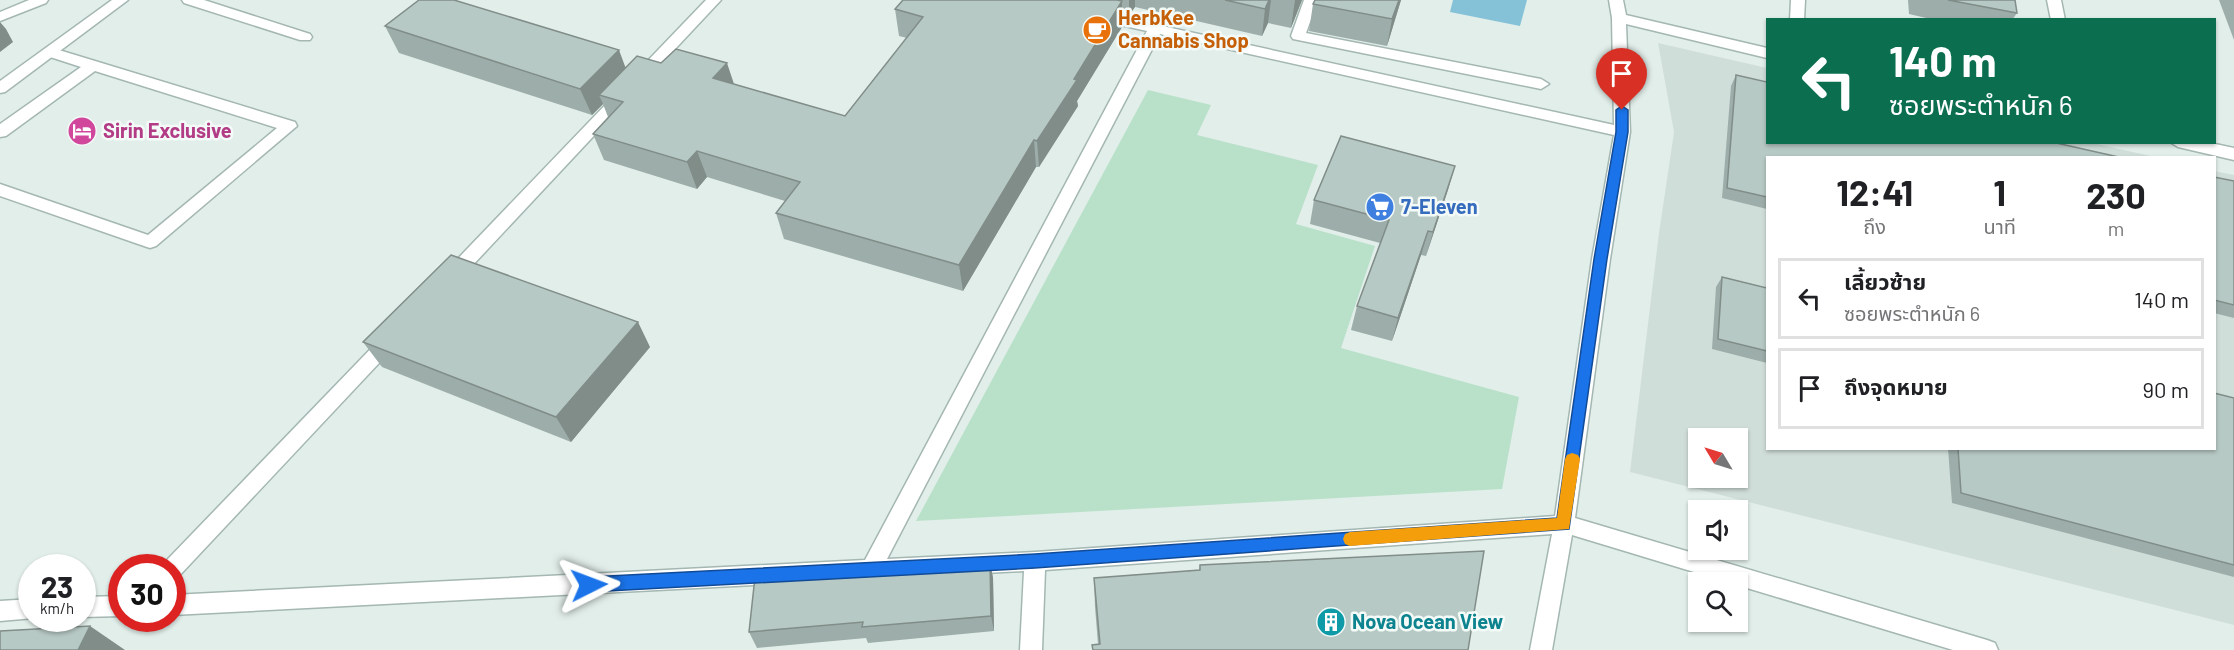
<!DOCTYPE html>
<html lang="th">
<meta charset="utf-8">
<style>
:root{--surface:#fff;--page:#f6f6f6;--text:#202124;--muted:#757577;--line:#e0e0e0}
body{margin:0;font-family:Barlow,"Noto Sans Thai",sans-serif;background:var(--page);color:var(--text);height:100vh;display:flex;flex-direction:column;font-size:22px;white-space:nowrap}
*{box-sizing:border-box;margin:0}
p{font-size:20px;color:var(--muted)}
.icon{flex:none;width:33px;height:33px;fill:none;stroke:currentColor;stroke-width:2;stroke-linecap:round;stroke-linejoin:round}
.map{position:relative;flex:1;overflow:hidden}
.drawer{position:absolute;left:1766px;top:156px;width:450px;height:294px;display:flex;flex-direction:column;background:var(--surface);border-radius:0px;box-shadow:0 2px 4px #0004}
.drawer>*{flex:none}
.hud{position:absolute;left:1766px;top:18px;width:450px;height:126px;border-radius:0px;box-shadow:0 2px 4px #0004;background:#0b6e4f;color:#fff;overflow:hidden}
.needle{width:39px;rotate:308deg}
.tools{position:absolute;left:1688px;top:428px;display:grid;gap:12px}
.tools a{display:grid;place-items:center;width:60px;height:60px;border-radius:0px;background:var(--surface);box-shadow:0 2px 4px #0004;font-size:30px}
.speed{position:absolute;left:18px;top:554px;display:flex;gap:12px;font-size:30px;font-weight:700;text-align:center}
.speed>*{display:grid;place-content:center;width:78px;height:78px;border-radius:50%;background:var(--surface);box-shadow:0 2px 4px #0004;line-height:1}
.speed small{font-size:15px;font-weight:400}
.speed .limit{border:9px solid #d22;background:#fff;color:#111}
.pin{position:absolute;display:grid;place-items:center;width:51px;height:51px;color:#fff;margin:-62px -26px;border-radius:50% 50% 50% 0;rotate:-45deg;box-shadow:0 0 6px #0007}
.pin .icon{rotate:45deg}
.me{position:absolute;width:66px;margin:-33px;rotate:87deg;stroke-linejoin:round;filter:drop-shadow(0 0 4px #0008)}
.turn{display:flex;align-items:center;gap:21px;height:126px;padding:0 24px;font-size:27px}
.turn .icon{width:78px;height:78px;stroke-width:2.5}
.turn b{display:block;font-size:42px;line-height:51px}
.eta{display:flex;justify-content:space-evenly;align-items:center;height:102px;text-align:center}
.eta b{font-size:36px;font-weight:700;line-height:42px}
ul{padding:0;list-style:none}
li{display:flex;align-items:center;gap:18px;height:81px;margin:0 12px 9px;padding:0 12px;border:3px solid var(--line);border-radius:0px}
li div{flex:1}
li b{display:block;font-size:22px}
li em{font-style:normal}
.map>svg:first-child{display:block}
.built{fill:#d0ded9;fill-rule:evenodd}
.green{fill:#b9e1c9}
.water{fill:#85c2d8}
.lines{fill:none;stroke-linecap:round;stroke-linejoin:round}
.lane-casing{stroke:#a4b7b2;stroke-width:3}
.street-casing{stroke:#a4b7b2;stroke-width:3}
.lane{fill:#fff;fill-rule:evenodd}
.street{fill:#fff;fill-rule:evenodd}
.wall{fill:#9dada9}
.shaded-wall{fill:#808d89}
.building{fill:#b7c9c4;stroke:#808d89;stroke-width:1.5}
.route{fill:#1a73e8;stroke:#114b97;stroke-width:1.5}
.slow{fill:#f59e0b}
.labels{text-anchor:middle;stroke-width:5;stroke-linejoin:round;paint-order:stroke}
.food-label{font-size:20px;font-weight:bold;fill:#c56008;stroke:#f3faf7;text-anchor:start}
.hotel-label{font-size:20px;font-weight:bold;fill:#b23c85;stroke:#f3faf7;text-anchor:start}
.shop-label{font-size:20px;font-weight:bold;fill:#366cbe;stroke:#f3faf7;text-anchor:start}
.culture-label{font-size:20px;font-weight:bold;fill:#0d838f;stroke:#f3faf7;text-anchor:start}
</style>
<div class="map">
<svg width="2234" height="650" viewBox="0 0 2234 650">
<rect width="100%" height="100%" fill="#e2eeea"/>
<path class="built" d="M1658,43L1767,68V142H2088L2155,157L1767,158V448H2214V171L2234,175V625L1630,472L1659,233L1674,132ZM1698,438H1737V477H1698Z"/>
<path class="green" d="M1148,90L1211,105L1197,135L1318,165L1296,224L1375,246L1341,348L1519,397L1502,489L916,521Z"/>
<path class="water" d="M1453,0H1527L1520,26L1450,12Z"/>
<g class="lines">
<g class="lane-casing">
<path id="lane" d="M49,47L295,122L297,126L156,246L150,248L144,246L0,196V184L148,235L277,128L95,71L6,136L0,137V124L81,67L44,55L42,52Z"/>
</g>
<g class="street-casing">
<path id="street" d="M29,0H48L46,3L0,21V12Z
M112,0H128L5,92L0,93V81Z
M182,0H204L310,34L312,37L310,40H300L184,3Z
M706,0H721L457,282L451,284L445,282L442,277L445,272Z
M1304,0H1318L1306,33L1541,79L1549,84L1541,89L1293,39L1291,36Z
M1609,0H1623L1626,15L1767,48V58L1626,24L1630,132L1610,259L1575,518L1987,640L1995,643L1998,650H1953L1737,585V582H1727L1572,535L1552,650H1530L1552,534L1045,570L1042,650H1020L1024,571L172,615V595L865,560L1147,31L1093,19L1091,16L1093,13L1098,12L1614,125L1612,18ZM1160,34L1614,135L1592,259L1555,516L1035,552L887,559Z
M1791,0H1805L1804,20H1790Z
M2047,0H2061L2065,20H2051Z
M2170,142H2206L2234,148V160L2178,147Z
M390,333L396,335L399,340L396,345L179,576L172,578V567H162L165,562L384,335Z
M122,596V616L82,617V597Z
M32,599V618H34L0,621V601Z"/>
</g>
<use href="#lane" class="lane"/>
<use href="#street" class="street"/>
</g>
<path class="wall" d="M903,0H1302L1291,28L1268,23L1262,36L1135,7L1129,15L1122,14V27L1077,101L1078,106L1039,167H1036L963,291L784,239L776,213L785,201L707,177L697,189L604,160L593,134L608,117L603,104L592,115L399,53L385,26L625,68L734,84L845,116L907,38L899,36L895,9Z
M1401,0L1387,46L1309,31L1313,4Z
M1908,0H2015L2017,13L2012,20H1935L1909,14Z
M2219,0H2234V40Z
M1736,75L1767,158V209L1722,198L1731,86Z
M1455,166L1426,256L1421,255L1392,341L1351,330L1357,306L1380,243L1310,224L1314,200Z
M2214,177L2234,181V318L2214,313Z
M1722,277L1767,288V363L1712,349L1716,287Z
M363,342L650,347L571,442L382,367Z
M2234,398V577L1952,503L1948,448H2214Z
M1484,551L1098,644L1095,607L1094,578L1199,570L1200,565Z
M990,562L993,578L994,631L868,643L866,638L757,648L749,632L810,577Z"/>
<path class="shaded-wall" d="M1129,0H1135V7L1129,15Z
M1269,0H1271L1268,23L1262,36L1265,9Z
M1295,0H1302L1291,28Z
M1399,0H1401L1387,46L1392,19Z
M1122,1V27L1077,101L1078,106L1039,167L1037,141L1074,79Z
M0,22L6,29L13,42L0,52Z
M619,50L629,77L599,95L603,104L592,115L580,89Z
M727,63L736,90L713,78Z
M1034,140L1036,167L963,291L959,265Z
M697,151L707,177L697,189L687,162Z
M1455,166L1448,190L1426,256L1433,232Z
M1428,231L1421,255L1392,341L1398,318Z
M638,322L650,347L571,442L556,417Z
M990,562L993,578L994,631L991,616Z
M90,626L125,650H78Z"/>
<path class="building" d="M419,0H454L619,50L580,89L385,26Z
M903,0H1117L1122,1L1074,79L1077,80L1037,141L1034,140L959,265L776,213L800,182L697,151L687,162L593,134L623,102L599,95L637,56L661,63L676,49L727,63L713,78L845,116L923,17L895,9Z
M1225,0H1269L1265,9Z
M1315,0H1399L1392,19L1313,4Z
M1948,0H2015L2017,13Z
M1736,75L1767,82V142H2052L2123,158H1767V197L1727,188Z
M1341,136L1455,166L1433,232L1428,231L1398,318L1357,306L1389,220L1314,200Z
M2214,177L2234,181V305L2214,300Z
M451,255L638,322L556,417L363,342Z
M1722,277L1767,288V351L1718,339Z
M2214,393L2234,398V565L1961,493L1958,448H2214Z
M1484,551L1468,650H1093L1092,645L1100,644L1094,578L1200,570V565Z
M990,562L991,616L862,627L863,622L749,632L755,577L808,573V578Z
M90,626L78,650H0V631Z"/>
<path class="route" d="M1622,106L1628,110V132L1607,259L1569,529L1035,568L589,592L583,590L581,585L583,579L589,577L1035,554L1557,518L1594,259L1616,132V110Z"/>
<path class="slow" d="M1572,453L1578,455L1580,459L1569,529L1350,546L1345,544L1343,539L1345,534L1350,532L1557,518L1565,459L1567,455Z"/>
<defs>
<g id="cafe-disc" transform="scale(1.5)"><circle r="9.5" fill="#e8710a" stroke="#f3faf7"/><path d="M-5.5-4.5H6V0H3Q3 3.5 0 3.5H-2.5Q-5.5 3.5-5.5 0ZM3-3.2v2h1.7v-2ZM-6 4.5H4V6H-6Z" fill="#fff"/></g>
<g id="hotel-disc" transform="scale(1.5)"><circle r="9.5" fill="#d1479c" stroke="#f3faf7"/><path d="M-6-4.5h1.5V1H6V5H4.5V3h-9V5H-6ZM-4 0a1.8 1.8 0 1 1 3.6 0ZM.5 0V-2.5h3Q6-2.5 6 0Z" fill="#fff"/></g>
<g id="supermarket-disc" transform="scale(1.5)"><circle r="9.5" fill="#3f7fe0" stroke="#f3faf7"/><path d="M-6-5.5h2.5l.6 2H6L4.5 2H-2.5L-4.4-4H-6ZM-1.5 3.2a1.3 1.3 0 1 0 .1 0ZM3 3.2a1.3 1.3 0 1 0 .1 0Z" fill="#fff"/></g>
<g id="building-disc" transform="scale(1.5)"><circle r="9.5" fill="#0f9aa8" stroke="#f3faf7"/><path d="M-4-6H4V6H1V3H-1V6H-4ZM-2.5-4.3h1.7v1.8h-1.7ZM.8-4.3h1.7v1.8H.8ZM-2.5-1h1.7V.8h-1.7ZM.8-1h1.7V.8H.8Z" fill="#fff"/></g>
</defs>
<g fill-rule="evenodd">
<use href="#cafe-disc" x="1097" y="30"/>
<use href="#hotel-disc" x="82" y="131"/>
<use href="#supermarket-disc" x="1380" y="207"/>
<use href="#building-disc" x="1331" y="622"/>
</g>
<g class="labels">
<g class="food-label">
<text x="1118" y="25">HerbKee<tspan x="1118" dy="23">Cannabis Shop</tspan></text>
</g>
<g class="hotel-label">
<text x="103" y="138">Sirin Exclusive</text>
</g>
<g class="shop-label">
<text x="1401" y="214">7-Eleven</text>
</g>
<g class="culture-label">
<text x="1352" y="629">Nova Ocean View</text>
</g>
</g>
</svg>
<div class="tools">
<a><svg class="needle" viewBox="-14 -14 28 28"><path d="M0-13l5 13h-10z" fill="#e53935"/><path d="M0 13l5-13h-10z" fill="#757577"/></svg></a>
<a><svg class="icon" aria-label="sound" viewBox="0 0 24 24"><path d="M4 9h4l5-4v14l-5-4H4zM17 9q2 3 0 6"/></svg></a>
<a><svg class="icon" aria-label="search" viewBox="0 0 24 24"><circle cx="10" cy="10" r="6"/><path d="M15 15l6 6"/></svg></a>
</div>
<div class="speed"><div>23<small>km/h</small></div><div class="limit">30</div></div>
<div class="pin" style="left:1622px;top:110px;background:#d93025"><svg class="icon" aria-label="arrive" viewBox="0 0 24 24"><path d="M6 21V4h12l-3 4 3 4H6"/></svg></div>
<svg class="me" style="left:589px;top:585px" viewBox="-20 -20 40 40"><path d="M0-17L14 15 0 8-14 15z" fill="#1a73e8" stroke="#fff" stroke-width="4"/></svg>
<div class="hud">
<div class="turn"><svg class="icon" aria-label="left" viewBox="0 0 24 24"><path d="M17 20v-9H6M10 6l-5 5 5 5"/></svg><div><b>140 m</b>ซอยพระตำหนัก 6</div></div>
</div>
<section class="drawer">
<div class="eta">
<div><b>12:41</b><p>ถึง</p></div>
<div><b>1</b><p>นาที</p></div>
<div><b>230</b><p>m</p></div>
</div>
<ul>
<li><svg class="icon" aria-label="left" viewBox="0 0 24 24"><path d="M17 20v-9H6M10 6l-5 5 5 5"/></svg><div><b>เลี้ยวซ้าย</b><p>ซอยพระตำหนัก 6</p></div><em>140 m</em></li>
<li><svg class="icon" aria-label="arrive" viewBox="0 0 24 24"><path d="M6 21V4h12l-3 4 3 4H6"/></svg><div><b>ถึงจุดหมาย</b></div><em>90 m</em></li>
</ul>
</section>
</div>
